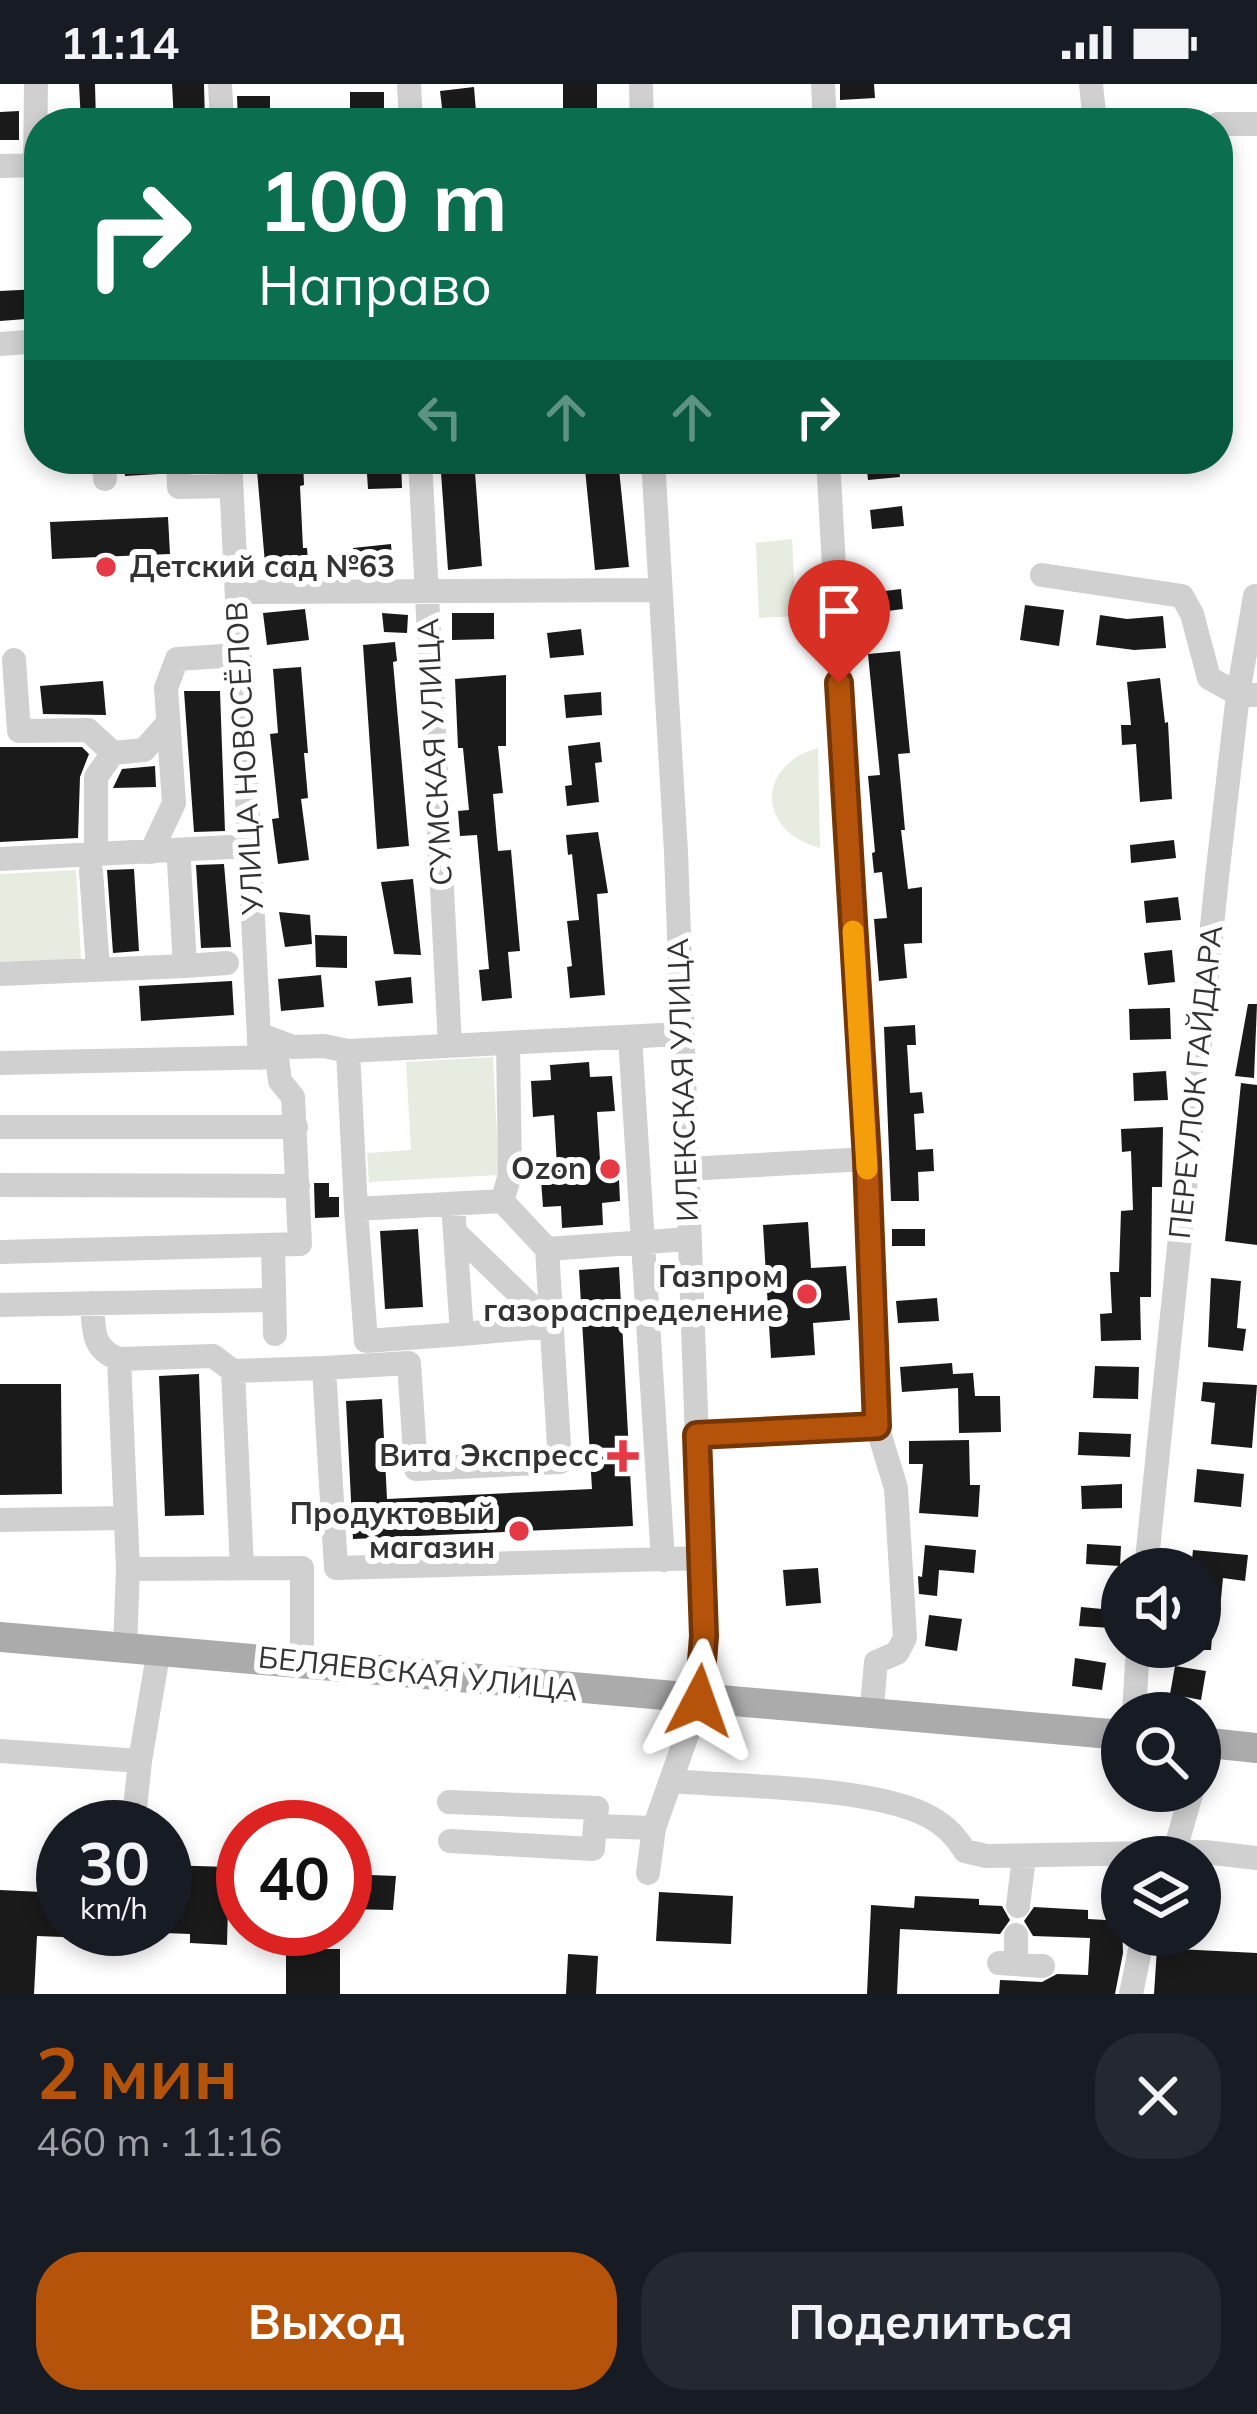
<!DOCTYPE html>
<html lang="ru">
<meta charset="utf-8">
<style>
:root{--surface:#171b24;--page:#242831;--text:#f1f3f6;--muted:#9ea1a6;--accent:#b45309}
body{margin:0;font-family:Mulish,sans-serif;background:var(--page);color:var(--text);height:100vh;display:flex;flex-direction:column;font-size:45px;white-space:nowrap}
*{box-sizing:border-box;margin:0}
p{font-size:39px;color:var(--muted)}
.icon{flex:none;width:66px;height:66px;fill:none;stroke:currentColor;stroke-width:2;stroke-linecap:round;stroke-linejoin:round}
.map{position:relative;height:1910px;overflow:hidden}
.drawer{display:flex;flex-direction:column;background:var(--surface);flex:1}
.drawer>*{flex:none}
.guide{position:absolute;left:24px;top:24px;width:1209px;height:366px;border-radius:48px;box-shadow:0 6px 18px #0003;background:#0b6e4f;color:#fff;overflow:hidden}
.fabs{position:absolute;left:1101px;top:1464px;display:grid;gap:24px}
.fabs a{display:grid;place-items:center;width:120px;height:120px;border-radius:50%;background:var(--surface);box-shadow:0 6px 18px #0003;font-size:60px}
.speed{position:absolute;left:36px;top:1716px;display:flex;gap:24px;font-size:60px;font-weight:700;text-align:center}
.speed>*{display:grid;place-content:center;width:156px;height:156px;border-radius:50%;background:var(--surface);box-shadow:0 6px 18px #0003;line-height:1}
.speed small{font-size:30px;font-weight:400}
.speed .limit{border:18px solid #d22;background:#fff;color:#111}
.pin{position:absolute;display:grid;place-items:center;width:102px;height:102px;color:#fff;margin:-123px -51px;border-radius:50% 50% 50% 0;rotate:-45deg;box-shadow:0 0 12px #0007}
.pin .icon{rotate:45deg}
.me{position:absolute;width:132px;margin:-66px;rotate:4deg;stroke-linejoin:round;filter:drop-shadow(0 0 9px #0008)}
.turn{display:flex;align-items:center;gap:42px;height:252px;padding:0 36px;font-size:54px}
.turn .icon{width:156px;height:156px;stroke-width:2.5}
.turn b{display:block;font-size:84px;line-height:102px}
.lanes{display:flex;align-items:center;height:114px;padding:0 36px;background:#0003;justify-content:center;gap:60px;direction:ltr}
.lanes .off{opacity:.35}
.round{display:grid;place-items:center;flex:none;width:126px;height:126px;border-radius:48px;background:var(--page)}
.headline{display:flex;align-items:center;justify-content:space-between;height:204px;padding:0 36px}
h1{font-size:72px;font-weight:700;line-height:90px;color:var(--accent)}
.cta{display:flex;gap:24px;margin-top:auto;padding:24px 36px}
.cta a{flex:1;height:138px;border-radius:48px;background:var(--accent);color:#fff;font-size:48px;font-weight:700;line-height:138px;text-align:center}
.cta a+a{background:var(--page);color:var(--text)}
.status{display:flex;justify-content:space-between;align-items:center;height:84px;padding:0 60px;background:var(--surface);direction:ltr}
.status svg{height:33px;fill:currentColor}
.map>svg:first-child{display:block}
.green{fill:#e6ecdf}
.building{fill:#1a1a1a}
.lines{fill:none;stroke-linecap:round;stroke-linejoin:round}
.minor{stroke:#d0d0d0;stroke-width:24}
.major{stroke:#ababab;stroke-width:30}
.route-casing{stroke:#753606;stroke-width:30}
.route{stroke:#b45309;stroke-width:21}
.slow{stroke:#f59e0b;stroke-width:21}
.poi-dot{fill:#e63946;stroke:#fff;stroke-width:4.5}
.labels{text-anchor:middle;stroke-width:12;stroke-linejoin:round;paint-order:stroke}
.poi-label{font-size:30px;font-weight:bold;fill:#333;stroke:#fff;text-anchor:end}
.street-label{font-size:30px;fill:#333;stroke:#fff}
</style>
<div class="status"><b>11:14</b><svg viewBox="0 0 49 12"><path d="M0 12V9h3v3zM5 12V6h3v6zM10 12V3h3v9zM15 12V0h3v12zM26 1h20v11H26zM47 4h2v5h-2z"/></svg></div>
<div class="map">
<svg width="1257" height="1910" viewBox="0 0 1257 1910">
<rect width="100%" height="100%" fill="#fff"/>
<path class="green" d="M792,455L796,532L759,534L756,459Z
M818,664L820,764C757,748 756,681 818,664Z
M76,786L81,876L0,880V790Z
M493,973L499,1091L369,1098L367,1069L411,1066L406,978Z"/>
<path class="building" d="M79,0H95L96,39H81Z
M172,0H204L205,39H174Z
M563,0H597V25L563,26Z
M840,0H874L875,14L840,16Z
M474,3L476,28L443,32L440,7Z
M350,8H384V33H350Z
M237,12H270V37L238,38Z
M19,27V56H0V28Z
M39,205V234L0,237V207Z
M123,375H158L159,390L125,392Z
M256,375H303L304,401L300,402L303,464H307L309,490L266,491Z
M366,375H401L402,404L368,405Z
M440,375H474L482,482L448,486Z
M584,375H618L629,483L595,486Z
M898,375L900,393L868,396L866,376Z
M902,422L904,442L872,445L870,426Z
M168,433L170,470L52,475L50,438Z
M391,460L393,487L356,491L353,464Z
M901,505L903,525L872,529L869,509Z
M1025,521L1064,526L1059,562L1020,556Z
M305,525L309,556L267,561L263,529Z
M382,529L408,531L407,549L384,548Z
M452,529H494V555L452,556Z
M1100,531L1127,535L1163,532L1166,564L1134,566L1096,561Z
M581,545L584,571L550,574L547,549Z
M395,558L397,577L393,578L409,762L377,765L363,561Z
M900,567L910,669L898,670L905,746H901L908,805L922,803V859L904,860L907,894L879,897L874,835L887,834L882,788L874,789L872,769L875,768L868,692L880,691L868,570Z
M301,583L308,669H304L308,714L301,715L309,776L278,780L272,735L279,734L270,650L278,649L273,585Z
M506,591V662H498L503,709L493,710L498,767L511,766L520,867L508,868L512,914L482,917L479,886L489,885L477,751L460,752L458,727L469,726L463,664H458L455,595Z
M1160,594L1165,639L1168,638L1172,715L1140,718L1136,660L1122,661L1121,641H1131L1127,598Z
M103,597L106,631L43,630L40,602Z
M184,607H220L225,747L194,748Z
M601,608L602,631L566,634L564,611Z
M600,658L602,678L595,679L599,718L567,722L565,702L572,701L568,662Z
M0,663H82L89,670L80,693L78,754L0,758Z
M155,682L156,703L113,704L122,685Z
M598,748L608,809L597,810L605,911L570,914L567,883L572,882L567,837L579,836L572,770L568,771L566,751Z
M1174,756L1176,774L1131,779L1130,761Z
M224,780L231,863L201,864L196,781Z
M134,785L139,867L113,869L107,786Z
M413,795L421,871L394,870L381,798Z
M1178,813L1181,836L1146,839L1144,817Z
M279,828L310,831L312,860L285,863Z
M315,851L347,852V884L316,883Z
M1172,866L1175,898L1148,901L1144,869Z
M321,891L324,923L281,927L278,895Z
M411,893L413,919L378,922L375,897Z
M232,897L234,931L141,937L139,902Z
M1248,920H1257L1254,994L1235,992Z
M1170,924L1171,955L1130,956L1129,925Z
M915,941L916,961H907L910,1009L922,1008L924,1029L914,1030L916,1066L933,1065L934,1087L918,1088L919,1117H891L884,943Z
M589,978L590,993L612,992L615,1027L597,1028L600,1076L618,1075L620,1117L602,1119L603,1141L562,1144L561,1122L543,1123L540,1083L557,1082L554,1031L533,1033L531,997L551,996L550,981Z
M1166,987L1168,1016L1134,1017L1133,989Z
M1241,999L1257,1001V1161L1225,1157Z
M1163,1043L1162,1103H1152L1151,1213H1140L1141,1256L1101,1257L1100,1230L1112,1229L1110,1188H1119L1121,1127L1133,1126L1131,1067L1122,1068L1121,1045Z
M314,1099H329V1113H339V1133L315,1134Z
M808,1138L811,1184L846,1182L850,1236L813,1239L815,1271L771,1274L763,1141Z
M418,1145L423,1223L385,1225L380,1147Z
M892,1145H925V1162H892Z
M619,1183L633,1442L353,1455L346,1317L382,1315L387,1415L592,1405L579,1186Z
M1211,1194L1241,1197L1237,1244L1246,1245L1243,1267L1208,1263Z
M937,1214L939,1237L898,1239L896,1217Z
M952,1279L953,1290L973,1289L975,1312H1000L1001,1348L959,1349L958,1304L902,1308L900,1283Z
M1095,1282L1139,1283L1138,1315L1093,1314Z
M199,1290L204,1431L165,1432L159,1292Z
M1203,1298L1257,1301L1252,1364L1211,1360L1215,1319L1201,1317Z
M0,1300H61L62,1410L0,1411Z
M1079,1348L1131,1350L1130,1373L1078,1371Z
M969,1356L970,1401H980L978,1433L919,1429L923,1380H909V1357Z
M1197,1385L1244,1390L1241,1423L1194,1418Z
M1122,1400V1424L1082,1425L1081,1402Z
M1087,1460L1121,1462L1120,1482L1086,1480Z
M925,1461L976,1466L974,1489L939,1486L937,1512L919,1510L918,1492L922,1493Z
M1193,1466L1248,1471L1245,1497L1223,1494L1220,1525L1214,1524L1211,1566H1200V1485H1191Z
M818,1484L821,1519L786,1522L783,1486Z
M1081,1523L1113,1526L1112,1544L1079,1542Z
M929,1531L962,1535L957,1567L925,1562Z
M1075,1574L1106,1579L1102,1606L1072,1602Z
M1175,1582L1206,1587L1201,1616L1170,1610Z
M165,1781L229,1783L227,1861L190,1859V1850L165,1849Z
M345,1790L396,1792L393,1826L345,1825Z
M0,1806L63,1809V1853L37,1852L34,1910H0Z
M659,1808L733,1812L731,1860L656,1857Z
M915,1812L979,1815V1821L1002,1822L1010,1836L1000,1850L900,1845L897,1910H867L871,1821L914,1824Z
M1034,1823L1088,1826V1835L1122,1837L1123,1869L1115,1910H999L1000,1896L1042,1898L1057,1890L1088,1891L1090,1854L1033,1852L1024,1837Z
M1157,1864L1257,1869V1910H1154Z
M286,1865H340V1910H286Z
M568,1870L598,1872L596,1910H566Z"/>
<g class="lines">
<path class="minor" d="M220,0L222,39
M409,0L411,39
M641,0L642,39
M823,0L825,39
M1091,0L1095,39
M1218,40H1257
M35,81L36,0
M0,82L39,81
M0,260L39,257
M104,375L105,395
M178,375L179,403L231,402
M230,375L260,974
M420,375L450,961
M828,375L867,1075L877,1342L896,1404L905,1554L897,1569L876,1578L871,1632
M1042,491L1182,512L1192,530L1209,594L1238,610L1257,611
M237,508L659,506
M14,576L19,647L88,646L113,669L144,666L167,640
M151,768L174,719L166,604L177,575L239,571
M96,770V693L113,669
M0,775L249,762
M179,778L185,882L227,879
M91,787L98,885
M0,890L185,882
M261,951L293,963L324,962L348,967L681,950
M630,953L663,1476
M508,959L510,1091L502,1117L547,1165L689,1155
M348,967L356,1125L502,1117
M0,979L274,973
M0,1043H296
M687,1085L867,1075
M0,1101L298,1102
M356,1125L366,1257L462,1250L453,1120
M455,1148L552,1242
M273,1161L275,1250
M547,1165L560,1378L416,1385L409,1279L324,1284L336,1484L702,1474
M0,1168L300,1160L293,1013L280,997L277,973
M92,1219C94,1245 91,1265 119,1275L213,1272L233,1287L324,1284
M0,1221L273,1216
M462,1250L552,1242
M119,1275L128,1485L125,1563
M233,1287L242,1484
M697,1351L877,1342
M0,1436L126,1434
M128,1485L302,1484V1578
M1146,1485L1217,793L1238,610L1255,512
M1134,1629L1138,1563
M0,1667L140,1677L159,1565
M671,1697C740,1703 865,1702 924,1730C943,1739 954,1750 965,1767L986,1772L1205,1768L1257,1774
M449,1718L597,1724L595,1742L654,1744
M133,1743L140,1677
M450,1757L593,1765L595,1742
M1173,1773L1192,1707
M648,1789L654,1744L699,1617L704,1552L676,768L653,375
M1018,1822L1024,1773
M999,1879L1043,1882
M1016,1880V1851
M1131,1910L1143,1851"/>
<path class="major" d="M0,1553L1122,1651
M1200,1658L1257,1664"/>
</g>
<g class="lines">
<g class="route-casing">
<path id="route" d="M699,1617L704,1552L697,1351L877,1342L867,1076L839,599"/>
</g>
<use href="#route" class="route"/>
<path class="slow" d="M853,847L867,1085"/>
</g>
<g class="poi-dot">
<circle cx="106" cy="483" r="12"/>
<circle cx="610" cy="1085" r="12"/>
<circle cx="807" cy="1210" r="12"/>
<path d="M617 1354h12v12h12v12h-12v12h-12v-12h-12v-12h12z"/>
<circle cx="519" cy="1447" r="12"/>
</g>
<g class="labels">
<g class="poi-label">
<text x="130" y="493" text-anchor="start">Детский сад №63</text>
<text x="586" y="1095">Ozon</text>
<text x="783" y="1203">Газпром<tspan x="783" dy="34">газораспределение</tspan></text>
<text x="599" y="1382">Вита Экспресс</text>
<text x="495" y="1440">Продуктовый<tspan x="495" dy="34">магазин</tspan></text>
</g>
<g class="street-label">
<text transform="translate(435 668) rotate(-93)" y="10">СУМСКАЯ УЛИЦА</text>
<text transform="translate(245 674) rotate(-93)" y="10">УЛИЦА НОВОСЁЛОВ</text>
<text transform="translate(683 996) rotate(-92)" y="10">ИЛЕКСКАЯ УЛИЦА</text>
<text transform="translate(1196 998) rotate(-84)" y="10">ПЕРЕУЛОК ГАЙДАРА</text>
<text transform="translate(418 1590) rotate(6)" y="10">БЕЛЯЕВСКАЯ УЛИЦА</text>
</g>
</g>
</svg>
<div class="fabs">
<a><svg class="icon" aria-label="sound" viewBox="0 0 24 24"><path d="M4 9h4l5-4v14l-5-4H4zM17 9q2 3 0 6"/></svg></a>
<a><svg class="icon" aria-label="search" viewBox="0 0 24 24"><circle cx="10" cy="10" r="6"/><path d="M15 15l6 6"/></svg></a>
<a><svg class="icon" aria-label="layers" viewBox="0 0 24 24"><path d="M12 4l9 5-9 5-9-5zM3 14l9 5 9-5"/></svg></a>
</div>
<div class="speed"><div>30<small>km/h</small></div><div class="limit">40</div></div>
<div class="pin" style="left:839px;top:599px;background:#d93025"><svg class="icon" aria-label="arrive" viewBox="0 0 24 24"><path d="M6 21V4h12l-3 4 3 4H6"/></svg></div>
<svg class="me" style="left:699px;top:1617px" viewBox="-20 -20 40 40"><path d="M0-17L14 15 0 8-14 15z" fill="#b45309" stroke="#fff" stroke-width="4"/></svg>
<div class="guide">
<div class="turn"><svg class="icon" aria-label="right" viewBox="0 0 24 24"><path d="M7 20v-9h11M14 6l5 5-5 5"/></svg><div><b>100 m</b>Направо</div></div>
<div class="lanes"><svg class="icon off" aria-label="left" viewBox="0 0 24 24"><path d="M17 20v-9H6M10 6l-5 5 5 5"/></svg><svg class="icon off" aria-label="ahead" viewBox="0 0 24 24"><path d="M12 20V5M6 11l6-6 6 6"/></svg><svg class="icon off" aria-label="ahead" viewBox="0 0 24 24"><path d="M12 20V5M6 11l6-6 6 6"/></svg><svg class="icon" aria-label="right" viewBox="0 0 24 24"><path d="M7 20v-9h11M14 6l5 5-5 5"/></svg></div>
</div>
</div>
<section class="drawer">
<div class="headline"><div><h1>2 мин</h1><p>460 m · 11:16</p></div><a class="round"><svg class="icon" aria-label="close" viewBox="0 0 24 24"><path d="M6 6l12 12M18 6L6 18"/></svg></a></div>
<div class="cta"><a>Выход</a><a>Поделиться</a></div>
</section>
